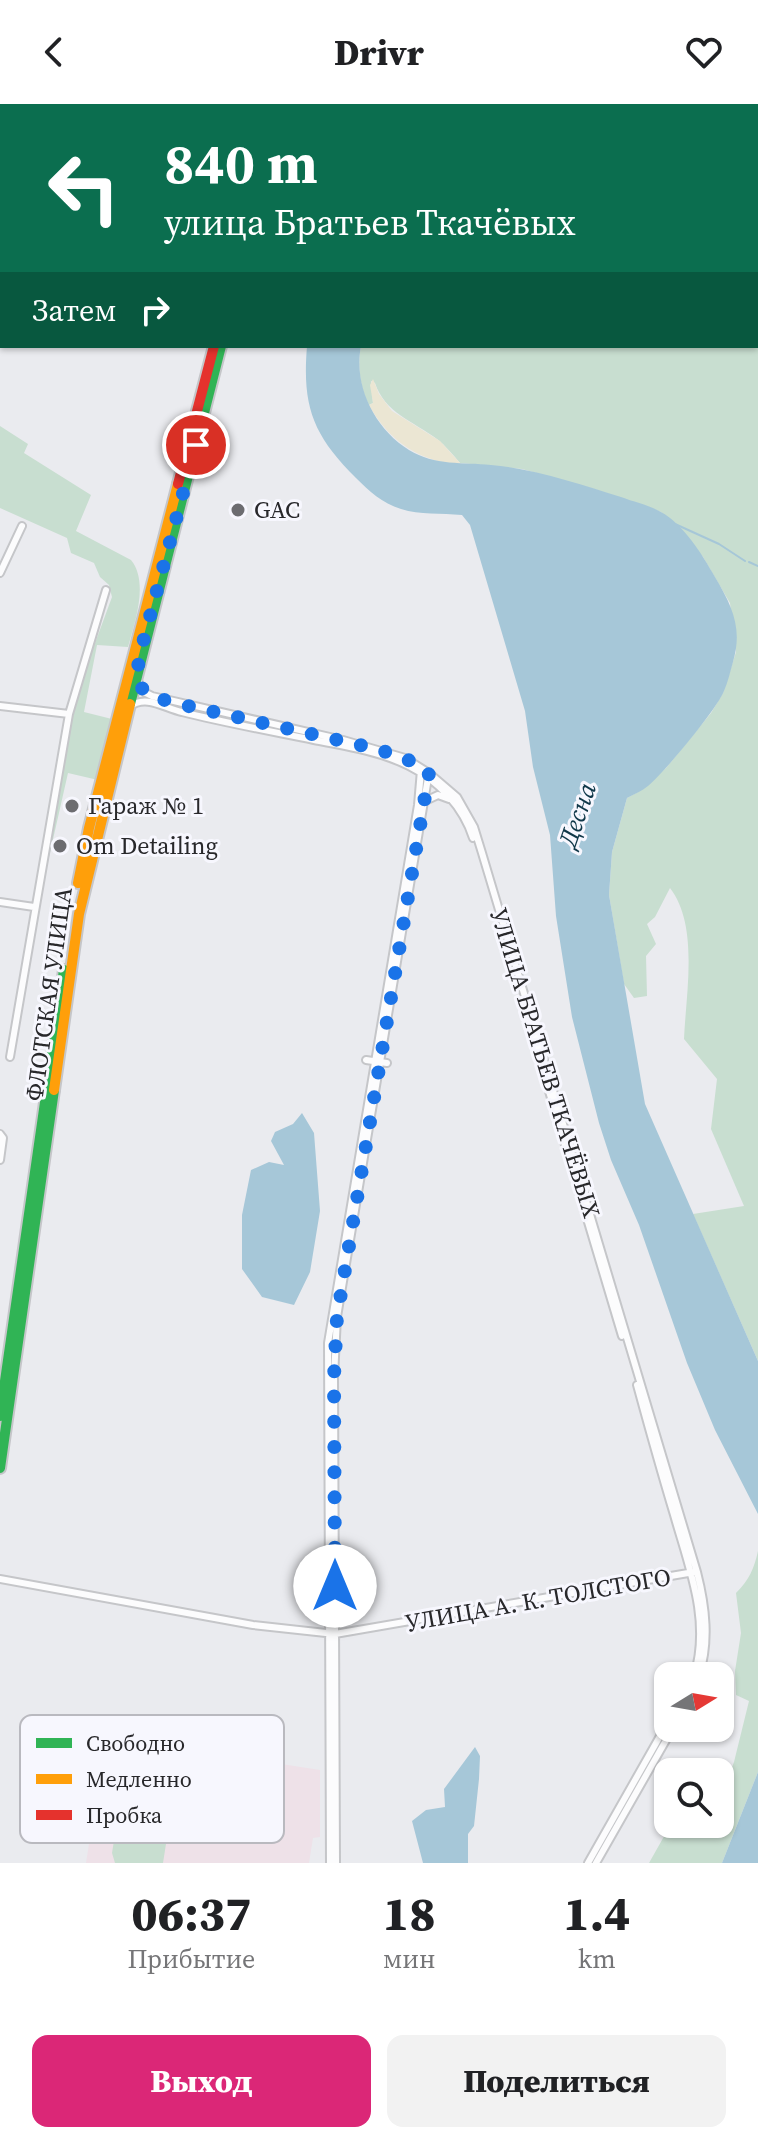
<!DOCTYPE html>
<html lang="ru">
<meta charset="utf-8">
<style>
:root{--surface:#fff;--page:#f2f2f2;--text:#202124;--muted:#757577;--accent:#db2777}
body{margin:0;font-family:"Source Serif 4",serif;background:var(--page);color:var(--text);height:100vh;display:flex;flex-direction:column;font-size:30px;white-space:nowrap}
*{box-sizing:border-box;margin:0}
p{font-size:26px;color:var(--muted)}
.icon{flex:none;width:44px;height:44px;fill:none;stroke:currentColor;stroke-width:2;stroke-linecap:round;stroke-linejoin:round}
.map{position:relative;height:1759px;overflow:hidden}
.sheet{display:flex;flex-direction:column;background:var(--surface);flex:1}
.sheet>*{flex:none}
.banner{position:absolute;left:0px;top:0px;width:758px;height:244px;box-shadow:0 2px 6px #0004;background:#0b6e4f;color:#fff;overflow:hidden}
.needle{width:52px;rotate:79deg}
.tools{position:absolute;left:654px;top:1558px;display:grid;gap:16px}
.tools a{display:grid;place-items:center;width:80px;height:80px;border-radius:16px;background:var(--surface);box-shadow:0 2px 6px #0004;font-size:40px}
.pin{position:absolute;display:grid;place-items:center;width:68px;height:68px;color:#fff;margin:-34px;border:4px solid #fff;border-radius:50%;box-shadow:0 2px 8px #0007}
.me{position:absolute;width:88px;margin:-44px;rotate:0deg;stroke-linejoin:round;filter:drop-shadow(0 0 6px #0008)}
.turn{display:flex;align-items:center;gap:28px;height:168px;padding:0 32px;font-size:36px}
.turn .icon{width:104px;height:104px;stroke-width:2.5}
.turn b{display:block;font-size:56px;line-height:68px}
.then{display:flex;align-items:center;height:76px;padding:0 32px;background:#0003;gap:16px;font-size:30px}
.eta{display:flex;justify-content:space-evenly;align-items:center;height:136px;text-align:center}
.eta b{font-size:48px;font-weight:800;line-height:56px}
.cta{display:flex;gap:16px;margin-top:auto;padding:16px 32px}
.cta a{flex:1;height:92px;border-radius:16px;background:var(--accent);color:#fff;font-size:32px;font-weight:800;line-height:92px;text-align:center}
.cta a+a{background:var(--page);color:var(--text)}
header{display:flex;justify-content:space-between;align-items:center;height:104px;padding:0 32px;background:var(--surface);font-size:36px;font-weight:800}
.map>svg:first-child{display:block}
.education{fill:#eee1e8}
.green{fill:#c8ded0}
.sand{fill:#ebe6d3}
.water{fill:#a6c7d8}
.lines{fill:none;stroke-linecap:round;stroke-linejoin:round}
.stream{stroke:#a6c7d8;stroke-width:2}
.street-casing{stroke:#c5c6c9;stroke-width:10}
.fast-casing{stroke:#c5c6c9;stroke-width:14}
.slow-casing{stroke:#c5c6c9;stroke-width:14}
.jam-casing{stroke:#c5c6c9;stroke-width:14}
.street{stroke:#fcfcfd;stroke-width:6}
.fast{stroke:#30b455;stroke-width:10}
.slow{stroke:#ff9f0a;stroke-width:10}
.jam{stroke:#e5322d;stroke-width:10}
.route{stroke:#1a73e8;stroke-width:14;stroke-dasharray:0 25.2}
.poi-dot{fill:#6c6c70;stroke:#f7f7fe;stroke-width:3}
.labels{text-anchor:middle;stroke-width:6;stroke-linejoin:round;paint-order:stroke}
.poi-label{font-size:24px;fill:#28282b;stroke:#f7f7fe;text-anchor:start}
.street-label{font-size:24px;fill:#28282b;stroke:#f7f7fe}
.water-label{font-size:26px;font-style:italic;fill:#103849;stroke:#f7f7fe}
.key{fill:#f7f7fe;stroke:#b9b9bf;stroke-width:2}
.key-label{font-size:22px;fill:#28282b}
</style>
<header><svg class="icon" aria-label="back" viewBox="0 0 24 24"><path d="M15 5l-7 7 7 7"/></svg>Drivr<svg class="icon" aria-label="heart" viewBox="0 0 24 24"><path d="M12 20l-8-8c-3-5 5-10 8-4 3-6 11-1 8 4z"/></svg></header>
<div class="map">
<svg width="758" height="1759" viewBox="0 0 758 1759">
<rect width="100%" height="100%" fill="#eaebef"/>
<path class="education" d="M106,1633L320,1666V1733L313,1734L309,1759H86Z"/>
<path class="green" d="M756,94L758,95V1257L693,1110L744,1102L711,1025L717,975L684,935C686,888 699,822 670,784L655,813L647,820L656,840L646,852L647,892L634,894L624,880L609,791L612,748L627,694L638,688L666,664L711,609L723,589L736,548L730,499L703,453L675,420L661,408L594,385L522,365L460,359C453,351 446,342 437,335C413,317 385,309 375,279L371,277L373,299L369,301C360,284 357,261 361,242H756Z
M0,322L28,340L24,349L91,391L76,427L131,456C149,478 135,518 128,543L97,541L84,608L112,615L98,676L68,669L42,784L39,783L72,615L91,550L112,493L109,481L100,473L94,459L71,449L67,434L0,404Z
M758,1447V1668L722,1759H649L671,1720H720V1696L734,1658L749,1597L736,1591L735,1567L741,1529L736,1489C749,1476 754,1465 758,1447Z
M143,1669L161,1673L170,1681L172,1676H176L163,1759H115L112,1749L123,1681L132,1672Z"/>
<path class="sand" d="M373,275L379,290L392,307L440,337L460,359L465,361C422,359 390,339 369,301L373,299L370,281Z"/>
<path class="water" d="M307,242H361C353,282 375,325 409,346C435,362 463,358 491,361C535,365 579,380 621,393C634,398 649,401 661,408C684,421 702,450 715,473C732,502 743,524 733,558C730,568 728,578 724,587C717,605 664,669 648,682C642,687 634,690 627,694L612,748L609,791L645,1000L758,1257V1410L715,1326L687,1259L639,1121L611,1056L599,1019L572,913L556,812L550,731L533,663L525,607L470,421L462,411C441,409 420,411 401,405C382,399 369,387 356,374C313,331 302,303 307,242Z
M302,1009L314,1029L320,1107L310,1168L294,1201L262,1193L242,1165V1111L251,1066L269,1058L284,1061L271,1037L275,1028L293,1020Z
M475,1643L480,1652L479,1675L474,1722L468,1730V1759H423L412,1717L426,1706L445,1703L444,1685Z
M758,1668V1759H722Z"/>
<g class="lines">
<path class="stream" d="M675,420L719,440L745,457
M749,458L758,462"/>
<g class="street-casing">
<path id="street" d="M178,2L179,0
M0,135L2,137
M0,469L22,422
M137,575L144,588L152,592L343,636L405,654L429,669L457,693L474,723L482,749L697,1468C706,1503 710,1538 699,1572
M0,602L69,610
M129,603C146,590 164,604 182,608C225,619 270,627 314,636C346,642 381,648 409,662C439,677 463,703 473,734
M423,698L438,691L449,695
M0,798L34,803
M528,917L622,1232
M10,953L69,610L106,486
M366,956L387,959
M0,1030L3,1034L0,1056
M637,1281C649,1325 661,1368 674,1411C689,1464 711,1517 694,1572
M0,1475L253,1521L335,1530L694,1468
M330,1759L328,1239L418,701L421,666
M336,1759L334,1273L337,1213L428,674
M588,1759L668,1618
M596,1759L673,1624"/>
</g>
<g class="fast-casing">
<path id="fast" d="M310,2L312,0
M325,2L334,0
M130,600L221,242
M0,1312L64,866
M0,1364L54,986"/>
</g>
<g class="slow-casing">
<path id="slow" d="M479,0L487,2
M756,79L758,80
M78,779L89,724L178,380
M54,986L79,810L130,600"/>
</g>
<g class="jam-casing">
<path id="jam" d="M261,0L262,2
M404,0L413,2
M756,64H758
M178,380L214,242"/>
</g>
<use href="#street" class="street"/>
<use href="#fast" class="fast"/>
<use href="#slow" class="slow"/>
<use href="#jam" class="jam"/>
</g>
<g class="lines">
<path class="route" d="M196,341L142,542C133,582 135,588 175,599L373,644L405,654L429,669L337,1213L334,1273L335,1482"/>
</g>
<g class="poi-dot">
<circle cx="238" cy="406" r="8"/>
<circle cx="72" cy="702" r="8"/>
<circle cx="60" cy="742" r="8"/>
</g>
<g class="labels">
<g class="poi-label">
<text x="254" y="414">GAC</text>
<text x="88" y="710">Гараж № 1</text>
<text x="76" y="750">Om Detailing</text>
</g>
<g class="street-label">
<text transform="translate(49 890) rotate(-82)" y="8">ФЛОТСКАЯ УЛИЦА</text>
<text transform="translate(545 959) rotate(73)" y="8">УЛИЦА БРАТЬЕВ ТКАЧЁВЫХ</text>
<text transform="translate(538 1496) rotate(-10)" y="8">УЛИЦА А. К. ТОЛСТОГО</text>
</g>
<g class="water-label">
<text transform="translate(577 711) rotate(-71)" y="9">Десна</text>
</g>
</g>
<rect x="20" y="1611" width="264" height="128" rx="12" class="key"/>
<rect x="36" y="1634" width="36" height="10" fill="#30b455"/>
<rect x="36" y="1670" width="36" height="10" fill="#ff9f0a"/>
<rect x="36" y="1706" width="36" height="10" fill="#e5322d"/>
<g class="key-label">
<text x="86" y="1647">Свободно</text>
<text x="86" y="1683">Медленно</text>
<text x="86" y="1719">Пробка</text>
</g>
</svg>
<div class="tools">
<a><svg class="needle" viewBox="-14 -14 28 28"><path d="M0-13l5 13h-10z" fill="#e53935"/><path d="M0 13l5-13h-10z" fill="#757577"/></svg></a>
<a><svg class="icon" aria-label="search" viewBox="0 0 24 24"><circle cx="10" cy="10" r="6"/><path d="M15 15l6 6"/></svg></a>
</div>
<div class="pin" style="left:196px;top:341px;background:#d93025"><svg class="icon" aria-label="arrive" viewBox="0 0 24 24"><path d="M6 21V4h12l-3 4 3 4H6"/></svg></div>
<svg class="me" style="left:335px;top:1482px" viewBox="-20 -20 40 40"><circle r="19" fill="#fff"/><path d="M0-13L10 11 0 6-10 11z" fill="#1a73e8"/></svg>
<div class="banner">
<div class="turn"><svg class="icon" aria-label="left" viewBox="0 0 24 24"><path d="M17 20v-9H6M10 6l-5 5 5 5"/></svg><div><b>840 m</b>улица Братьев Ткачёвых</div></div>
<div class="then">Затем<svg class="icon" aria-label="right" viewBox="0 0 24 24"><path d="M7 20v-9h11M14 6l5 5-5 5"/></svg></div>
</div>
</div>
<section class="sheet">
<div class="eta">
<div><b>06:37</b><p>Прибытие</p></div>
<div><b>18</b><p>мин</p></div>
<div><b>1.4</b><p>km</p></div>
</div>
<div class="cta"><a>Выход</a><a>Поделиться</a></div>
</section>
